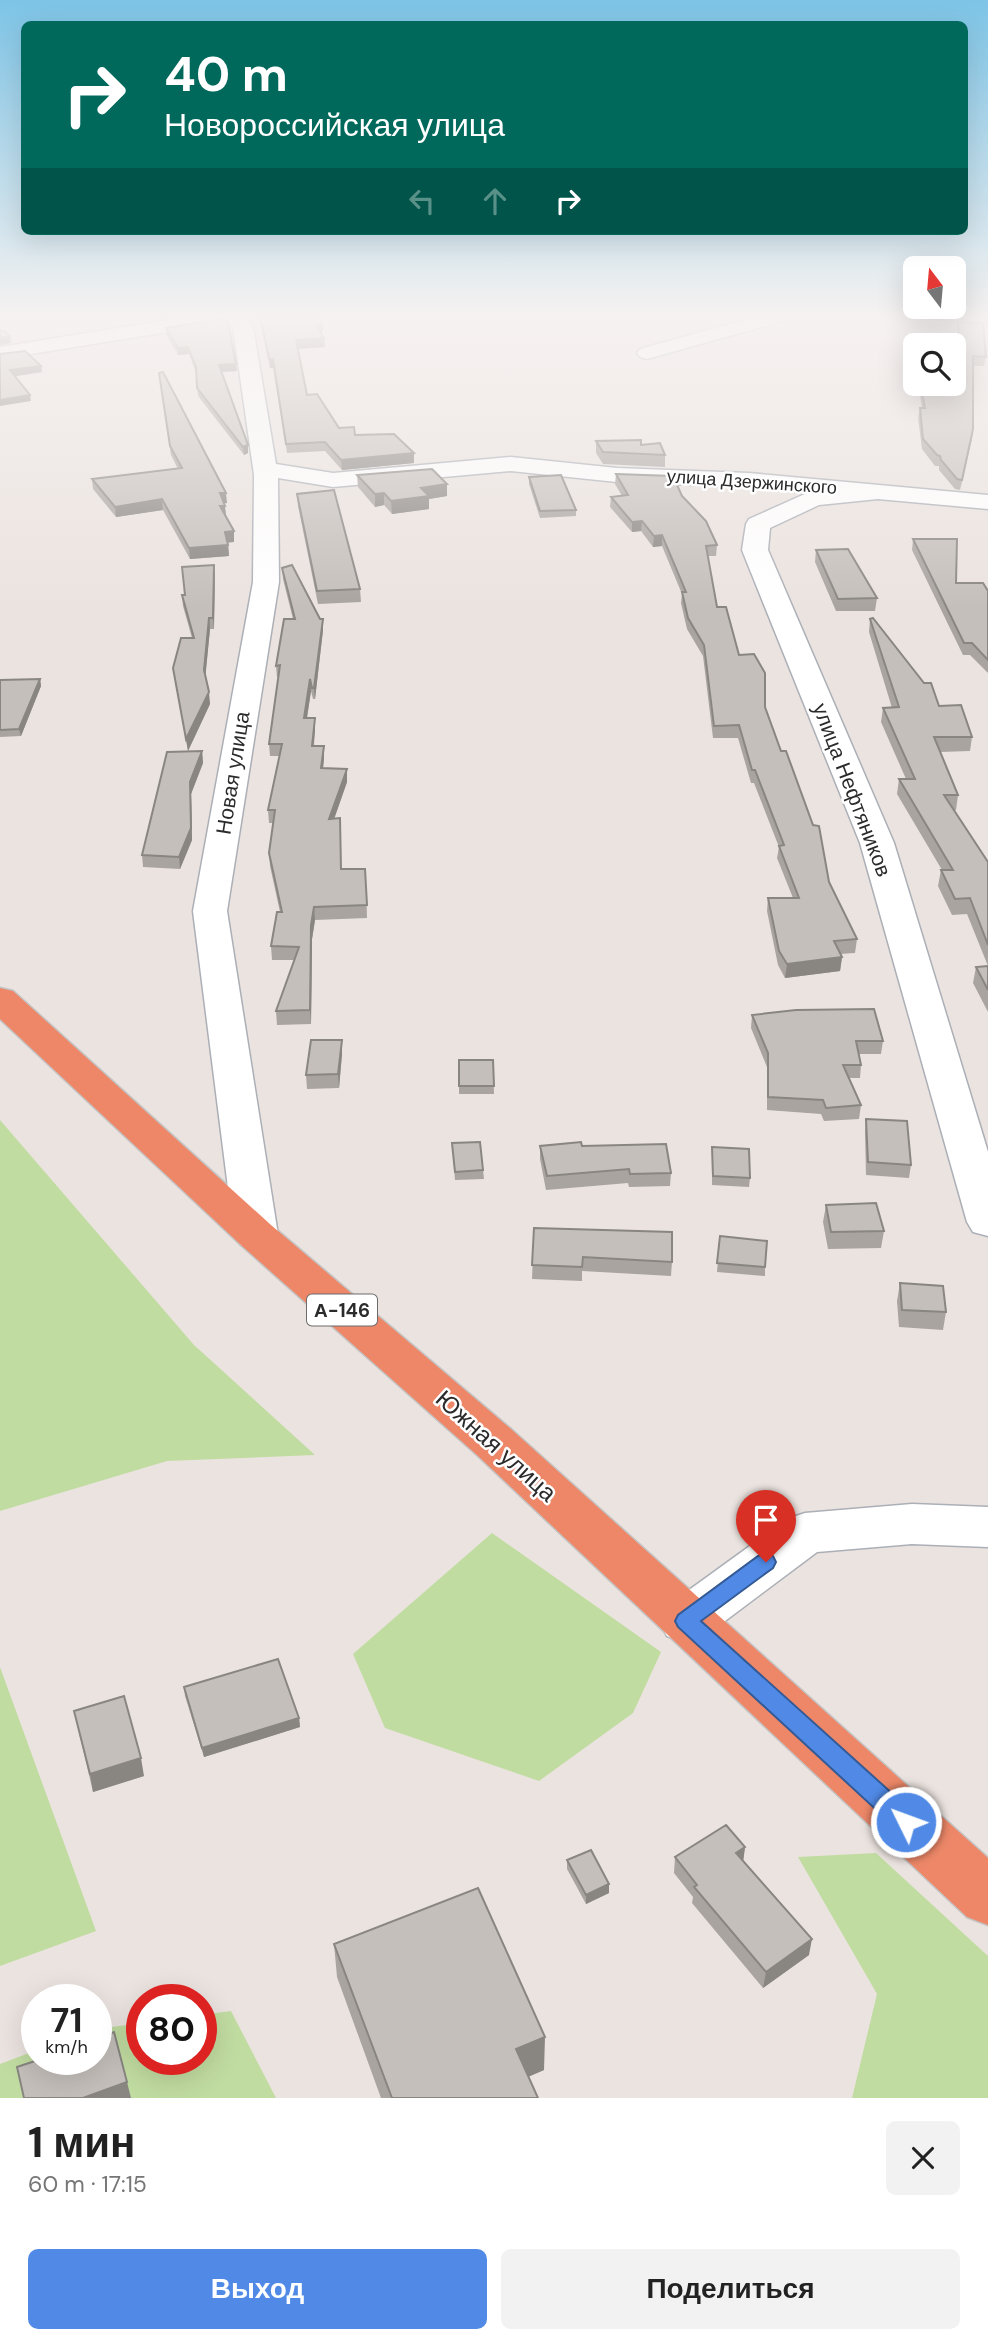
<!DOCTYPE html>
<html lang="ru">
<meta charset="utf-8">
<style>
:root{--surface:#fff;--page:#f2f2f2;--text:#222;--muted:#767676;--accent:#508ae6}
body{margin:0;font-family:"DM Sans",sans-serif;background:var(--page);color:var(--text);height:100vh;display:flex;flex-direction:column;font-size:26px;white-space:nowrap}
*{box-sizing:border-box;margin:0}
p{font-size:23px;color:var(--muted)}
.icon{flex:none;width:38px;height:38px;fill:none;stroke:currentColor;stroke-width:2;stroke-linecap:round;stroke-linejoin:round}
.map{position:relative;height:2098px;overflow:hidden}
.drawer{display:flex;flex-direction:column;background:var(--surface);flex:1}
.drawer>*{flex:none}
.top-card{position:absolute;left:21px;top:21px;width:947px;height:214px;border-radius:10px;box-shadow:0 7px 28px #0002;background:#00695c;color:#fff;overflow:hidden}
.needle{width:46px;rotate:344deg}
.controls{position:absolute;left:903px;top:256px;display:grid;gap:14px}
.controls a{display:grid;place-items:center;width:63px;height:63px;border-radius:10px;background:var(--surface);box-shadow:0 7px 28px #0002;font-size:35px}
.speed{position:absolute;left:21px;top:1984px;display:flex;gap:14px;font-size:35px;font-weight:700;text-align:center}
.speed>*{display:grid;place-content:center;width:91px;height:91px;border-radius:50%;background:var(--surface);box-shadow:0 7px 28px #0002;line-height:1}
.speed small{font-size:18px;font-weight:400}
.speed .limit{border:10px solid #d22;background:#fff;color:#111}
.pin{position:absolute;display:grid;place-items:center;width:60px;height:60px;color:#fff;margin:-72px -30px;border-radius:50% 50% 50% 0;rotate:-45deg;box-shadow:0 0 7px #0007}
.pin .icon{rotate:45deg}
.me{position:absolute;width:77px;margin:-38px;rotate:312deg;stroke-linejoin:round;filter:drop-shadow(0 0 5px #0008)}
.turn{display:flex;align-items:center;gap:24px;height:147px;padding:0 28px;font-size:32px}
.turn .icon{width:91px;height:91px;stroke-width:2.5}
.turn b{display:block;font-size:49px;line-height:60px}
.lanes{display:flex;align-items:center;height:66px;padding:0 28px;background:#0003;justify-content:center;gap:35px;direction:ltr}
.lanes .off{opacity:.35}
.round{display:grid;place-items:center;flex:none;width:74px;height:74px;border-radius:10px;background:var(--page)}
.headline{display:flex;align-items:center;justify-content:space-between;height:119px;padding:0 28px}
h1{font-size:42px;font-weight:700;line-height:52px}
.primary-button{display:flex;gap:14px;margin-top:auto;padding:14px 28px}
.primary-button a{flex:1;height:80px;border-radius:10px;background:var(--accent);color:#fff;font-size:28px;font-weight:700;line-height:80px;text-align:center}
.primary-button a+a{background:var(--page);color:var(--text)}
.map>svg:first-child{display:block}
.green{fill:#c1dca1}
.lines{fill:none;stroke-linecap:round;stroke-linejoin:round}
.street-casing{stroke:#abafb6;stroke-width:3}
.highway-casing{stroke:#c4c4c4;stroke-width:3}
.street{fill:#fff;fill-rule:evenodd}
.highway{fill:#ed8768;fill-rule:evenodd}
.wall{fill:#a9a4a0}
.shaded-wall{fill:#898682}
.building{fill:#c4bfba;stroke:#898682;stroke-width:2}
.route{fill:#508ae6;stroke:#345a96;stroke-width:2}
.labels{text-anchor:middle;stroke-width:5;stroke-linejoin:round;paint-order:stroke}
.far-street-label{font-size:18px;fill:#2b2b2b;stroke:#fff}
.shield{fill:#fff;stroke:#6b6b6b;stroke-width:2}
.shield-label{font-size:19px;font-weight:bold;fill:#2b2b2b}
.street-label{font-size:21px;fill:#2b2b2b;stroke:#fff}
.near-street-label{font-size:24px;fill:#2b2b2b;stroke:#fff}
</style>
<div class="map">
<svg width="988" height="2098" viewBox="0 0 988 2098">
<rect width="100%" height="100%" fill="#ebe3df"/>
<path class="green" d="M0,1120L194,1345L315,1455L167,1461L0,1511Z
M492,1533L661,1652L633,1713L539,1781L385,1728L353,1654Z
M0,1667L96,1931L0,1966Z
M876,1853L988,1956V2098H852L877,1994L798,1857Z
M231,2011L276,2098H0V2064L37,2050V2060H96V2029L142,2023V2060H201V2015Z"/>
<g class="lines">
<g class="street-casing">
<path id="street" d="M199,315H244L253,327L276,464L333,473L511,457L617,468L749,473L988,495V509L878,499L819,505L770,528L768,550L894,843L988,1152V1236L973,1232L967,1222L860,843L742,550L746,524L749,519L807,493L749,487L617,482L511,471L333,487L278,478L279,582L227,911L278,1235L271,1245L256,1249L241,1245L234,1235L193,911L253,582L254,475L233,327L229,322L0,359V347Z
M762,315H793L790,319L647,359L640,357L637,353L640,349Z
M912,1504L988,1507V1547L912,1544L817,1552L705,1636L686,1643L667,1636L659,1621L667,1606L787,1519L805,1513Z"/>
</g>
<g class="highway-casing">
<path id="highway" d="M0,988L13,991L271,1225L511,1429L988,1858V1925L967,1917L477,1455L241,1245L0,1019Z"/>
</g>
<use href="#street" class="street"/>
<use href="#highway" class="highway"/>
</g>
<path class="wall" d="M246,315H253L252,322Z
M259,315H332V316L318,318L323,331L321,332L325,347L297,349L307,395L339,428L414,463L342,470L325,451L287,453L273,368H270Z
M958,322L986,357L984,366H973V429L960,490L955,489L939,470V466H935L922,449L918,418L920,408H922L918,383H954L935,345L936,342L957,343V331Z
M166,328L237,371L221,372L248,445V453L244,455L198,396L196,373L189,354L178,355L166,335Z
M160,383L227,503H224L226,516L234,542H228L229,556L190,559L163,510L116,517L93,489L92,479L178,469L171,455Z
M596,441L641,445L665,455V467L603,464L596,453Z
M616,474L682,496L717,545L716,556H708L717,607L739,655L765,707L829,882L857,939L855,953L840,954L842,957L840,971L785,978L778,965L767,911L768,898H793L777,858L779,847L754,783H751L738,738H713L703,656L687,629L681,603L682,594L662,546L653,547L641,531L632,532L610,507L611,497L622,496L615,484Z
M357,475L447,484V496L429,499V509L392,514L384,505L375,507L358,487Z
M529,477L576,510V516L540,518L529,484Z
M297,494L360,589L361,602L318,604L298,506Z
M913,539L956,583L988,591V673L970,655H963L912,550Z
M816,550L877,598L875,611H836L815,562Z
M214,565V629H210L205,677L210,704L188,751L173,668L192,638L183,606L182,595H185Z
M282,568L323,630L315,699H313L311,691L307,718H315V730L314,746H324L323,768L347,782L334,818L341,869L366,882L367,918L315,920L312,939L311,1024L277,1025L276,1011L294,960H272L271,946L280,912L270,866L269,853L274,823H269L268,810L280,756H270L269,744L279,677H277L276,666L293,619L283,579Z
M870,619L939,706L972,737L970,751L940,752L958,795L956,810H954L988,862V1012L973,983L976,967L988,966L967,914L952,915L938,886L941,870H942L897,794L899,779H906L881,722L883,708H892L869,632Z
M40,679L41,686L21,736L0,737V680Z
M202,751L203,763L191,794L192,840L180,869L143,867L142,855Z
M752,1015L883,1041L881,1054H859L861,1065L860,1078H849L861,1105L859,1119L824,1121L821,1114L767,1110V1067L751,1028Z
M342,1054L339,1088L307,1089L306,1075Z
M459,1060H493L494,1094H459Z
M866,1119L911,1165L909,1178L866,1175L865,1132Z
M452,1143L483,1170L484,1179L455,1180Z
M540,1146H582L671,1173L670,1186L629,1187L628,1183L546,1190L540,1159Z
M712,1147L750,1178L749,1187L712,1185Z
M826,1205L884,1231L881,1248L828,1249L823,1222Z
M534,1228L672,1262L671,1276L582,1271V1281L532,1279Z
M720,1236L765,1267V1276L717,1272Z
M900,1283L946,1312L943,1330L899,1327L897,1301Z
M184,1687L299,1718L300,1727L204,1757L185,1696Z
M74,1711L144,1776L93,1792Z
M745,1847L743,1860L809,1955L763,1988L692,1903L693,1897L674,1873L675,1857Z
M567,1860L609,1884V1893L586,1904L567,1869Z
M334,1944L544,2070L528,2077L538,2098H381L337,1977Z"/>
<path class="shaded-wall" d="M156,315H184L157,319Z
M311,315H332V316L311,318Z
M323,323V331L316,332V324Z
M10,336L11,343L0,345V338Z
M324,338L325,347L296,349V340Z
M188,347L189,354L178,355V348Z
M269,359H273V368H270Z
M236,364L237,371L219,372V365Z
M41,366L42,372L11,377L10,370Z
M30,395L31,401L0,406V400Z
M973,429L972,439L960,490L962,480Z
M248,445V453L244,455L243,447Z
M414,453V463L342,470L341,460Z
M447,484V496L429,499V509L392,514L391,501L421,488Z
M220,493H226L227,503L221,504Z
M384,493V505L375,507V494Z
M162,499L163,510L116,517L115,507Z
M220,506H225L226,516Z
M642,521L641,531L632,532V522Z
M234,531V542L225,543V532Z
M662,535V546L653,547L654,536Z
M228,545L229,556L190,559L189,548Z
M214,565L215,575L214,629L213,618Z
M209,618L210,629L205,681L204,670Z
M323,619V630L315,699L314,688Z
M40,679L41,686L21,736L19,729Z
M310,679L311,691L305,730L304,718Z
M209,692L210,704L188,751L186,739Z
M315,718V730L312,759V746Z
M324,746V759L322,780L321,768Z
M202,751L203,763L191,794L192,840L180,869L179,857L190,782Z
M347,769V782L330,831L329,819Z
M314,907L315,920L312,939L311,1024L310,1010L311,925Z
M842,957L840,971L785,978L787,964Z
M342,1040V1054L339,1088L338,1074Z
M299,1718L300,1727L204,1757L202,1748Z
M141,1758L144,1776L93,1792L90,1774Z
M745,1847L743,1863L736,1853Z
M609,1884V1893L586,1904V1895Z
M812,1939L809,1955L763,1988L766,1972Z
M545,2037L544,2070L516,2082V2049Z
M127,2082L131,2098H83Z"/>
<path class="building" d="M260,315H315L323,323L316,324L324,338L296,340L307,395L317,394L339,428L354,427L355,435L394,434L414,453L341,460L325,442L286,444L273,359H269Z
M227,318L236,364L219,365L248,445L243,447L197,388L196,367L188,347L178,348L166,328Z
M958,322L983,323L986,357L973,356V429L962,480L957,479L941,460L940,456L937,455L923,439L920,408H925L920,383H954V345H936V342L959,343Z
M0,331H4L10,336L0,338Z
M25,351L41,366L10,370L30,395L0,400V354Z
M163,372L226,493H220L225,506H220L234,531L225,532L228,545L189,548L162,499L115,507L92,479L182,468L170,446L159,373Z
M641,440V445L660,443L665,455L603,452L596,441Z
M432,469L447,484L421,488L429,496L391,501L384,493L375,494L357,475Z
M616,474L673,476L682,496L706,521L717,545L706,546L717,607H726L739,655L754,654L765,673V707L781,751H786L813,825L819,826L829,882L857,939L834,941L842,957L787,964L779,951L768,898H799L779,846L784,845L755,770H752L739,725L714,726L704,645L688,618L682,592H686L662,535L654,536L642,521L632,522L611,497L628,495Z
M561,475L576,510L540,511L529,477Z
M334,490L360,589L317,591L297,494Z
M913,539H957L956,583H983L988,591V660L972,643H964Z
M848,549L877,598L838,599L816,550Z
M214,565L213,618H209L204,670L209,692L186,739L173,668L181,638H194L182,595H185L182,567Z
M292,565L320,619H323L314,688H312L310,679L304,718H315L312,746H324L321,768L347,769L329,819L340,818L341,869H365L367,905L314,907L311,925L310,1010L276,1011L299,947L271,946L277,912H282L269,853L275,810H268L282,744H269L280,665L276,666L284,619H295L282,568Z
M873,618L924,683H931L939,706L961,705L972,737H934L958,795H944L988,862V945L970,898L955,899L941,870H953L899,779H915L883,708L899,707L870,619Z
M40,679L19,729L0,730V680Z
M202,751L190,782L191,828L179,857L142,855L167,752Z
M988,966V990L976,967Z
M874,1009L883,1041H856L861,1065H843L861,1105L826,1108L823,1100L768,1097V1053L752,1015L796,1010Z
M311,1040H342L338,1074L306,1075Z
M459,1060H493L494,1086H459Z
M866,1119L907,1121L911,1165L868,1162Z
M480,1142L483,1170L455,1172L452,1143Z
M581,1142L582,1146L666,1144L671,1173L630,1174L629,1169L547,1176L540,1146Z
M712,1147L749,1149L750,1178L713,1176Z
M876,1203L884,1231L831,1232L826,1205Z
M534,1228L672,1232V1262L583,1257L582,1267L532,1265Z
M720,1236L767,1241L765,1267L717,1263Z
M900,1283L943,1286L946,1312L902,1310Z
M278,1659L299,1718L202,1748L184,1687Z
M124,1696L141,1758L90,1774L74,1711Z
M726,1825L745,1847L736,1853L812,1939L766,1972L694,1887L697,1885L675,1857Z
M591,1850L609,1884L586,1895L567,1860Z
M478,1888L545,2037L516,2049L538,2098H392L334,1944Z
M114,2032L127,2082L83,2098H24L17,2067L38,2060H96V2039Z"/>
<linearGradient id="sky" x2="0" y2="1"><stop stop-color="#7dc4e6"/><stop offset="0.52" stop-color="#f6f2f1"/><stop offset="1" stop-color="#f6f2f1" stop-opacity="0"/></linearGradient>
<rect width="988" height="608" fill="url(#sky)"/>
<path class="route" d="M766,1554L773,1556L776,1562L773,1568L701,1621L915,1814L918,1822L915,1829L906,1833L897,1829L678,1627L675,1621L678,1615L758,1556Z"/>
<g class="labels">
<g class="far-street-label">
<text transform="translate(752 482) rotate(4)" y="6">улица Дзержинского</text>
</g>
<rect class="shield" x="307" y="1294.5" width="70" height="31" rx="5"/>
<g class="shield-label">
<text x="342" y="1317">А-146</text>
</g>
<g class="street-label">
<text transform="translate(233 773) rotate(-81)" y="7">Новая улица</text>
<text transform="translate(852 790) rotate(69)" y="7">улица Нефтяников</text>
</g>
<g class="near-street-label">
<text transform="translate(496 1446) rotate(42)" y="8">Южная улица</text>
</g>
</g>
</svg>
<div class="controls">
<a><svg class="needle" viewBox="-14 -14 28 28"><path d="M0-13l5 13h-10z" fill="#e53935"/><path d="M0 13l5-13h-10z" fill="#767676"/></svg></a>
<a><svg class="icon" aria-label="search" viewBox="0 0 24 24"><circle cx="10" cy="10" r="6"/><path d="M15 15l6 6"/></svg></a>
</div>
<div class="speed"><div>71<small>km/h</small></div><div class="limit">80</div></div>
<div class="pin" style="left:766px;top:1562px;background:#d93025"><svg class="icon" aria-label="arrive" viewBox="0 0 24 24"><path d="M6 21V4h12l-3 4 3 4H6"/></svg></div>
<svg class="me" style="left:906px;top:1822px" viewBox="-20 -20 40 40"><circle r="17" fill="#508ae6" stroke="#fff" stroke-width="3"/><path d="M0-11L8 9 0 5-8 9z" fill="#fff"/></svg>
<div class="top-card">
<div class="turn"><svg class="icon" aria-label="right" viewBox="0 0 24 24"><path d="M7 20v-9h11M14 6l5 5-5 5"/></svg><div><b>40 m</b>Новороссийская улица</div></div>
<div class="lanes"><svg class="icon off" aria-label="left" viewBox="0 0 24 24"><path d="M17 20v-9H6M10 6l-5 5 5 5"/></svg><svg class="icon off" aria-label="ahead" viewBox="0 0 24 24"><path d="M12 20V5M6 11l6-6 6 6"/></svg><svg class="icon" aria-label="right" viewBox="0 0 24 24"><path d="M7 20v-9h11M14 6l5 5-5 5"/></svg></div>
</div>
</div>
<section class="drawer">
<div class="headline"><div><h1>1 мин</h1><p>60 m · 17:15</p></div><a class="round"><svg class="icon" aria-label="close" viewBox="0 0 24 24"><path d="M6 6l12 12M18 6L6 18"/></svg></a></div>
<div class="primary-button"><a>Выход</a><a>Поделиться</a></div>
</section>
